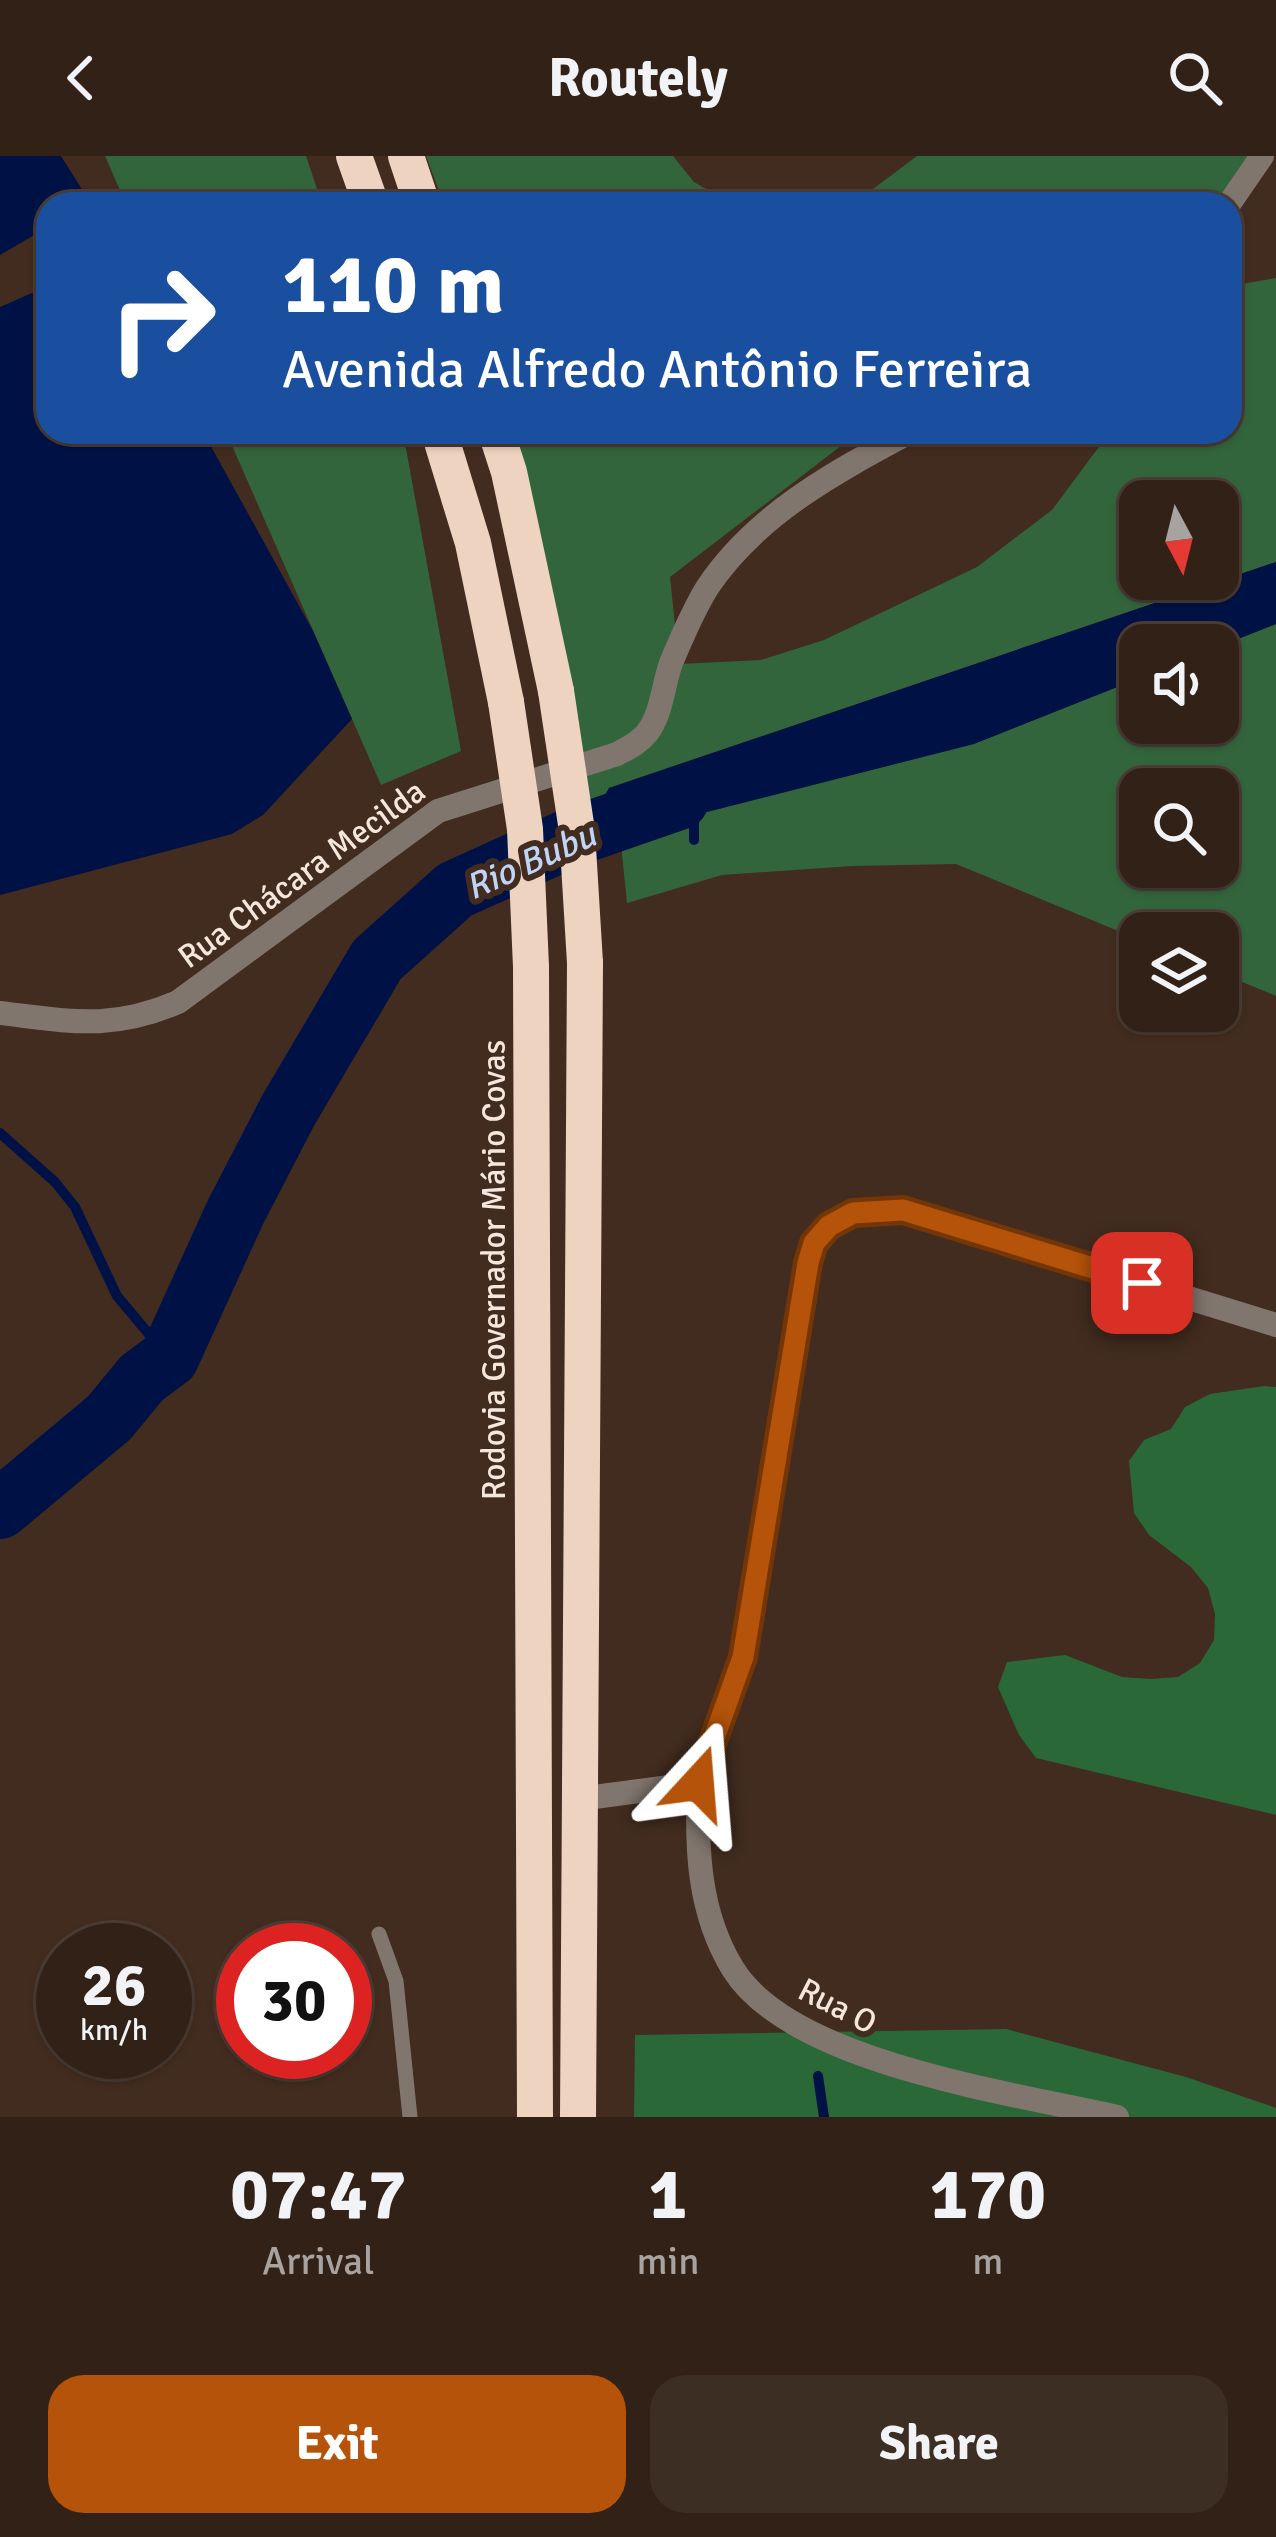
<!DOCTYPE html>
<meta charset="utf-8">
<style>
:root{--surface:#322117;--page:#3d2e24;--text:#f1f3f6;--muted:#a8a3a1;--line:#4d3e36;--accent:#b45309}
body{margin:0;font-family:Signika,sans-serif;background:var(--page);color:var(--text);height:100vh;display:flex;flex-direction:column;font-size:45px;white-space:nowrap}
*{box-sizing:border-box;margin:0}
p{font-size:39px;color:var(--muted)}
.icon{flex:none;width:66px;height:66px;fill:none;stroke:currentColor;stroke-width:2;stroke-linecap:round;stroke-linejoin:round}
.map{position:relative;height:1961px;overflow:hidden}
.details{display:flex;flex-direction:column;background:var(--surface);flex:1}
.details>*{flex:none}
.top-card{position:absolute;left:36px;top:36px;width:1206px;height:252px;border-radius:36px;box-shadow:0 3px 9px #0004,0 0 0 3px var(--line);background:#1a4fa0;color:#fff;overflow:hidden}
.needle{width:78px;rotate:173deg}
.fabs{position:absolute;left:1119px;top:324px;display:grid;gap:24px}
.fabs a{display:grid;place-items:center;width:120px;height:120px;border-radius:24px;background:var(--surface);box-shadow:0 3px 9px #0004,0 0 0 3px var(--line);font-size:60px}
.speed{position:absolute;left:36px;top:1767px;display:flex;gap:24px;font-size:60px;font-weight:700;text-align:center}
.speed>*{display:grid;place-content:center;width:156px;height:156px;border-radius:50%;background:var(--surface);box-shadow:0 3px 9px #0004,0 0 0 3px var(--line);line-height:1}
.speed small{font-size:30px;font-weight:400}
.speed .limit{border:18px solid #d22;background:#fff;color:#111}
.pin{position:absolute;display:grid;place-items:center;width:102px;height:102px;color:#fff;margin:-51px;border-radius:24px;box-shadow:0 6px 18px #0006}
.me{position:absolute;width:132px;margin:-66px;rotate:19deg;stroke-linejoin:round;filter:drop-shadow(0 0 9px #0008)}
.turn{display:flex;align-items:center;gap:42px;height:252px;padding:0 48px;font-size:54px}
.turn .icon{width:156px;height:156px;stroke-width:2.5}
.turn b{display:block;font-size:84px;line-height:102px}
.eta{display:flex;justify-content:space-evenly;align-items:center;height:204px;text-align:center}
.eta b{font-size:72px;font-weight:700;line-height:84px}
.action{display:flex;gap:24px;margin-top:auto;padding:24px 48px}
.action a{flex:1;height:138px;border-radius:36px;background:var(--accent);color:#fff;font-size:48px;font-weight:700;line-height:138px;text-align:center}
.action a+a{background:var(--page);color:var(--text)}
header{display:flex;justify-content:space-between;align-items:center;height:156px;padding:0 48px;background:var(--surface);font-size:54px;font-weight:700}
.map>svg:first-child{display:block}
.green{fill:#33653c;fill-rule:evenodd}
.forest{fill:#2a6838}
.water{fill:#001245}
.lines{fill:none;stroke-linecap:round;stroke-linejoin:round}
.stream{stroke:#001245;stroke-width:10}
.river{stroke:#001245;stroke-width:60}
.service{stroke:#81766e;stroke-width:15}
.minor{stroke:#81766e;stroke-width:24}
.motorway{stroke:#efd3c1;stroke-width:36}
.motorway-bridge{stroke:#efd3c1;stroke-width:36}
.route-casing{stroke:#753606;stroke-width:30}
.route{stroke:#b45309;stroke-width:21}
.labels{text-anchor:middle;stroke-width:12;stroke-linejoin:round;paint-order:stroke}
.street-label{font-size:33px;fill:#f5e7de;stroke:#422c1f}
.water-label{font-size:36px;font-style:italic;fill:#bfd4f6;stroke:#422c1f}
</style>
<header><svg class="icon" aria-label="back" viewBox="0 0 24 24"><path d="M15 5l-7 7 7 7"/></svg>Routely<svg class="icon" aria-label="search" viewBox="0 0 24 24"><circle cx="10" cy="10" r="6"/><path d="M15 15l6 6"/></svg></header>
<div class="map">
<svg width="1276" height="1961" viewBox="0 0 1276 1961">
<rect width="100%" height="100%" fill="#422c1f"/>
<path class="green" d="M105,0H306L322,48H126Z
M426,0H673L694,26L732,48H444Z
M917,0H1253L1218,48H853Z
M1276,122V406L609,632L590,666L514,276H859L670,421L679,508L761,504L824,484L977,411L1052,354L1110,276H1230V130ZM1140,345H1218V423H1140Z
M226,276H403L461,595L381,629Z
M1276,468V840L1218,816V777H1140V784L956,708L852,710L722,719L627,747L620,678L973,588L1140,522V567H1218V491ZM1140,633H1218V711H1140Z"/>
<path class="forest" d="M1264,1230L1276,1231V1659L1036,1602L1019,1579L998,1531L1007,1506L1065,1499L1122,1521L1151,1523L1178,1521L1200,1507L1214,1484L1215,1458L1208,1432L1191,1411L1149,1379L1134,1357L1129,1305L1144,1284L1171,1273L1185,1251L1210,1238Z
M1006,1873L1186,1921L1276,1952V1961H634L635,1879Z"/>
<path class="water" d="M0,0H61L90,46L48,48V71L0,99Z
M48,130V276H203L313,475L352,563L263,659L232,678L0,739V151Z
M1276,406V468L1218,491L1140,489V522L974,588L620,678L590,666L609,632Z"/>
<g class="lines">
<path class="stream" d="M694,645V684
M0,977L55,1026L75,1051L117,1140L169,1202
M818,1920L824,1961"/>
<path class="river" d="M0,1353L109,1262L142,1222L169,1202L236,1055L289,953L377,804L455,734L575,680L679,644"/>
<path class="service" d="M379,1778L396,1825L410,1961"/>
<path class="minor" d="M1229,48L1262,0
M0,857C69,865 111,875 178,846L438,655L617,598C628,592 639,587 647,577C662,558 663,529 671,507C681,483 693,455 707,432C755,359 835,316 910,276
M699,1627C696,1691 698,1756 733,1813C791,1907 1013,1937 1117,1961
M579,1643L699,1627L743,1501L808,1107C823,1058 856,1053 903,1054L1276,1169"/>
<path class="motorway" d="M354,0L371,48
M406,0L422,48
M439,276L473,387L506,546
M496,276L509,316L556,535
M531,811L535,1961
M578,1961L585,807"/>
<path class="motorway-bridge" d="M556,535L577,675L585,807
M506,546L525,673L531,811"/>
</g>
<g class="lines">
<g class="route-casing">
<path id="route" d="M698,1627L743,1501L808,1107L814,1087L829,1070L853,1057L903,1054L1142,1127"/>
</g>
<use href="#route" class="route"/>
</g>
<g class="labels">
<g class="street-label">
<text transform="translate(301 717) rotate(-36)" y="12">Rua Chácara Mecilda</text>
<text transform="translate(493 1114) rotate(-90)" y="12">Rodovia Governador Mário Covas</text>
<text transform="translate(838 1849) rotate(27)" y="12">Rua O</text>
</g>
<g class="water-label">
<text transform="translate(530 704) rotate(-24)" y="13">Rio Bubu</text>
</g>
</g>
</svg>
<div class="fabs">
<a><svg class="needle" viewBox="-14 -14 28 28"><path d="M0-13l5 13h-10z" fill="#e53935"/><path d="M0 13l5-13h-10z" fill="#a8a3a1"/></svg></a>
<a><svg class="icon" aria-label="sound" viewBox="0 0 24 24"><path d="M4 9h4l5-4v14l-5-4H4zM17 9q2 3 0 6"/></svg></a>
<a><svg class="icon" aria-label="search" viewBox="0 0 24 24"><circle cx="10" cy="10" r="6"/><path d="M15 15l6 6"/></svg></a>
<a><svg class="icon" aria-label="layers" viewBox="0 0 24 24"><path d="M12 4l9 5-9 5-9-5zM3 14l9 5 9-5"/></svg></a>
</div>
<div class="speed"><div>26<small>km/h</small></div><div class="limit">30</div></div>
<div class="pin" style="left:1142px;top:1127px;background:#d93025"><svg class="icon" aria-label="arrive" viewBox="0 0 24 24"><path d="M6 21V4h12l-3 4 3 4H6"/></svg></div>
<svg class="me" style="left:698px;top:1627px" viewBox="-20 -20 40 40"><path d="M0-17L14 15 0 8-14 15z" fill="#b45309" stroke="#fff" stroke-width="4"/></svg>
<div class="top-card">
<div class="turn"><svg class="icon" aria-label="right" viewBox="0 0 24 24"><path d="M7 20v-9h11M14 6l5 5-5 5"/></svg><div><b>110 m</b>Avenida Alfredo Antônio Ferreira</div></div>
</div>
</div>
<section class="details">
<div class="eta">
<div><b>07:47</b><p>Arrival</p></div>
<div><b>1</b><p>min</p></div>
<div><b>170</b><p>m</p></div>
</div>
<div class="action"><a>Exit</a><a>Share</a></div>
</section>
